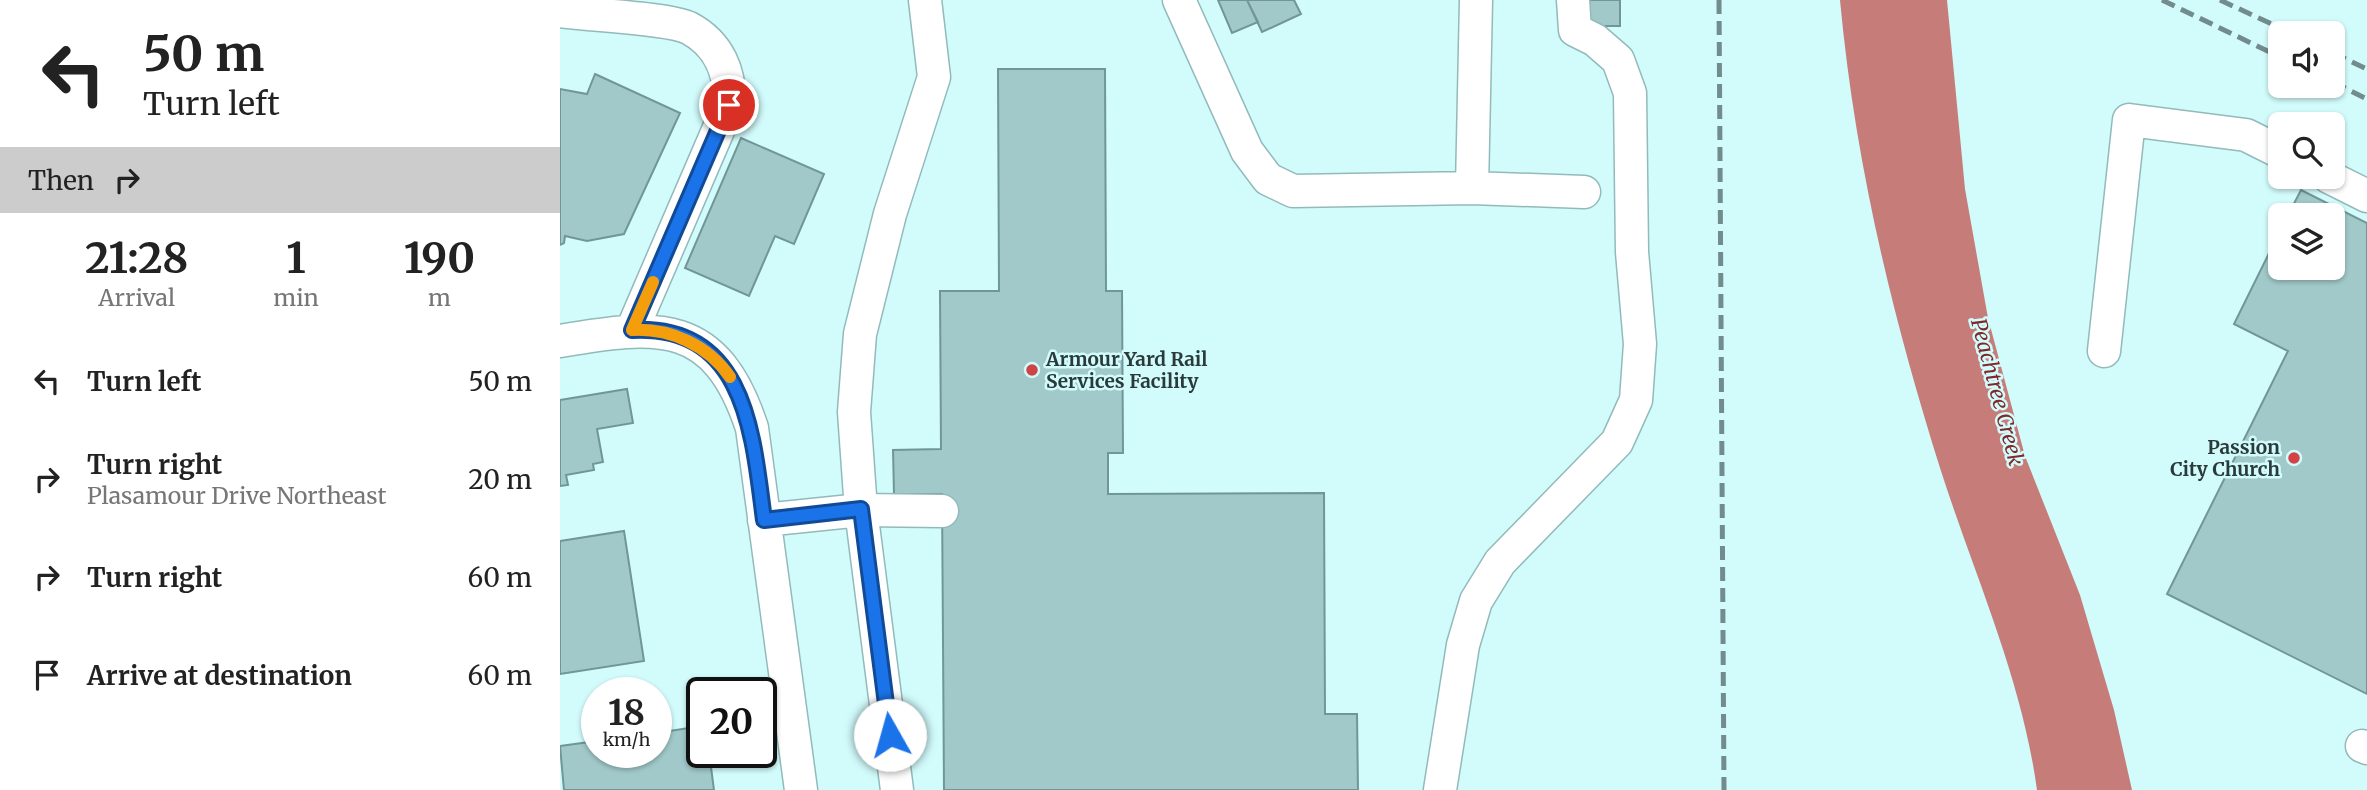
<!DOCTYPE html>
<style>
:root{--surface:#fff;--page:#f6f6f6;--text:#222;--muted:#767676}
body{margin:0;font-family:Merriweather,serif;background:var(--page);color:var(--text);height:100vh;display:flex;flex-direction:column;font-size:26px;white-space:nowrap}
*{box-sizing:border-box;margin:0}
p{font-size:23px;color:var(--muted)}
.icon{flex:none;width:38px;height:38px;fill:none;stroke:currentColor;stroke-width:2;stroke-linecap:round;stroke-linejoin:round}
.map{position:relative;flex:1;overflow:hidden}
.panel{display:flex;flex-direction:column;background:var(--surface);width:560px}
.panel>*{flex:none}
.top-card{background:#fff;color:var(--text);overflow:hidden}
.tools{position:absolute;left:1708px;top:21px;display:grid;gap:14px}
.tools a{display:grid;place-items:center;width:77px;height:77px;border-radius:10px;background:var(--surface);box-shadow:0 2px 5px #0004;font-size:35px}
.speed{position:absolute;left:21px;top:677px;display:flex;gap:14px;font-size:35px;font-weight:700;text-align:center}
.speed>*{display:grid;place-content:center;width:91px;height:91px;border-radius:50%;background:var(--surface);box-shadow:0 2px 5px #0004;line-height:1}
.speed small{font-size:18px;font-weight:400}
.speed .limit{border:4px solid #111;border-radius:10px;background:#fff;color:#111}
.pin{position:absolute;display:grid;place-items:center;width:60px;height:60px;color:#fff;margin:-30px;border:4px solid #fff;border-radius:50%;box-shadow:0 2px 7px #0007}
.me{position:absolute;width:77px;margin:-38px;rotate:353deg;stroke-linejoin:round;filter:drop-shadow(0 0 5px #0008)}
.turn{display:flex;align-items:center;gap:24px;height:147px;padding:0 28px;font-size:32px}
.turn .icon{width:91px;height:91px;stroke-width:2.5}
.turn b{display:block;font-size:49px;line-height:60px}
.then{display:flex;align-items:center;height:66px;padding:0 28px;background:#0003;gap:14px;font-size:26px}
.eta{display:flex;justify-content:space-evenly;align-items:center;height:119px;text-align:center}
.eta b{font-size:42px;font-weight:700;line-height:49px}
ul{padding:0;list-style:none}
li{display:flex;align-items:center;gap:21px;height:98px;padding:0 28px}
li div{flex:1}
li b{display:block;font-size:26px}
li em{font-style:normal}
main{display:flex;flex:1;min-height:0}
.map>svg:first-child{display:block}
.water{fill:#c67d79}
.building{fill:#a2c9ca;stroke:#719697;stroke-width:2}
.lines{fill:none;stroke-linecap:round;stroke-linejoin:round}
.minor-casing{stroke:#93babb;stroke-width:35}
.minor{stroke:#fff;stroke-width:32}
.rail{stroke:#728c8d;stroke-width:5;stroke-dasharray:14 7;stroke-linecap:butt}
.route-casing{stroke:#114b97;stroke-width:18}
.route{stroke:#1a73e8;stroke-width:12}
.slow{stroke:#f59e0b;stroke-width:12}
.poi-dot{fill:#d24347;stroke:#d2fbfc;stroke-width:2.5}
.labels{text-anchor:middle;stroke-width:5;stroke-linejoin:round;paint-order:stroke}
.poi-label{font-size:19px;font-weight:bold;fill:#2a3a3a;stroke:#d2fbfc;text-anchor:start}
.water-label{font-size:21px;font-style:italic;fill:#802729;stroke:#d2fbfc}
</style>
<main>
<section class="panel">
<div class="top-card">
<div class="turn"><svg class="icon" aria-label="left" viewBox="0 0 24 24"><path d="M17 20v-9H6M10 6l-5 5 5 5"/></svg><div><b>50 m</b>Turn left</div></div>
<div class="then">Then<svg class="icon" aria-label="right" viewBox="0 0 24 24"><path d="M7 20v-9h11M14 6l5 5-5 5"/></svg></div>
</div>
<div class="eta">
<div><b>21:28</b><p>Arrival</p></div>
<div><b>1</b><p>min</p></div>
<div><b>190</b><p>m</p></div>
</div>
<ul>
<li><svg class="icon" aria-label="left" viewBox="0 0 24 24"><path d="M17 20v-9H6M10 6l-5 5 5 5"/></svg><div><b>Turn left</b></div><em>50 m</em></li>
<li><svg class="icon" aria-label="right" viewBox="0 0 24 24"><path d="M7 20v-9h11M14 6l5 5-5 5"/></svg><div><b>Turn right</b><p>Plasamour Drive Northeast</p></div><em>20 m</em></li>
<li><svg class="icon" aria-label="right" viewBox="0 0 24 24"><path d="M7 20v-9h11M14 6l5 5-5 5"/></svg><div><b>Turn right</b></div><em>60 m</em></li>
<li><svg class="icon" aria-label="arrive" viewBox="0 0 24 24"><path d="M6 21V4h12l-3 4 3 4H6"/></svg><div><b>Arrive at destination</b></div><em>60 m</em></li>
</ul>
</section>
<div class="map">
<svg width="1807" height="790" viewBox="0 0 1807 790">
<rect width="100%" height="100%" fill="#d2fbfc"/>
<path class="water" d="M1280,0H1387L1405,189L1428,318L1465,456L1520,595L1554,710L1572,790H1477C1462,679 1415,577 1381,471C1332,316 1295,162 1280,0Z"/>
<path class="building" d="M658,0H687L698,22L672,33Z
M687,0H734L741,14L702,32Z
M1027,0H1060V26H1028Z
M438,69H545L546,291H562L563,453H548V494L764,493L765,714H797L798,790H384L382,494H334L333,450L381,449L380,291H439Z
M35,74L120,113L64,234L27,241L5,236L4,243L0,245V89L27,94Z
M181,138L264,174L234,244L215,236L189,296L125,268Z
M1741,190L1807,223V694L1607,594L1728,351L1674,324L1720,231V268H1773V215H1728Z
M67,389L73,423L37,429L43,462L33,464L34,470L6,475L8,485L0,486V400Z
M64,531L84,661L0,674V541Z
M142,726V752H149L154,790H4L0,746L37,741V752H96V733Z"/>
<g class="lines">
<g class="minor-casing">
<path id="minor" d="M619,0L687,151L708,179L733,191L912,188L916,0
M0,11C27,15 109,18 129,28C159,44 171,73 169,105L72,330
M1769,177L1807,196
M912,188L1024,192
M0,341C99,324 156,318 192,428L241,790
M1544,351L1569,120L1686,135L1720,152
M204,520L301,510L382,511
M1802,746L1807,748
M337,790L301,510L294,412L300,334L330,214L374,77L365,0
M880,790L903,645L916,601L940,562L1057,442L1076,400L1080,344L1072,252L1070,93L1058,60L1035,40L1015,30L1013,0"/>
</g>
<use href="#minor" class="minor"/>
<path class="rail" d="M1159,0L1164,790
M1602,0L1720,57
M1660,0L1731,33
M1773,53L1807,69
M1773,82L1807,99"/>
</g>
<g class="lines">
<g class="route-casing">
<path id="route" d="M169,105L72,330C187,324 193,437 204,520L301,509L330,735"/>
</g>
<use href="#route" class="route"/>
<path class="slow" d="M93,282L72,330C110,328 148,345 170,377"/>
</g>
<g class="poi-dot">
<circle cx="472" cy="370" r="7"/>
<circle cx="1734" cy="458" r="7"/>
</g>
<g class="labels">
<g class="poi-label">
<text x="486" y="366">Armour Yard Rail<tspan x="486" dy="22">Services Facility</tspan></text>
<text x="1720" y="454" text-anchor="end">Passion<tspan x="1720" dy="22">City Church</tspan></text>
</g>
<g class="water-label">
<text transform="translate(1437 392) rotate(75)" y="7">Peachtree Creek</text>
</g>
</g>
</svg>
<div class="tools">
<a><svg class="icon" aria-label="sound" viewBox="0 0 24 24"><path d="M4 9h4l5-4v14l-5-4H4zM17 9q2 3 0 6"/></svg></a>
<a><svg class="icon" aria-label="search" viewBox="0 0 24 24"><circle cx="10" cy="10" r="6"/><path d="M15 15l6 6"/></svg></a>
<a><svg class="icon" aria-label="layers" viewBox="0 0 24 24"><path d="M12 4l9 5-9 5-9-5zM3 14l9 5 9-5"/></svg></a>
</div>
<div class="speed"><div>18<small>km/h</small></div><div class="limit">20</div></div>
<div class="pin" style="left:169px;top:105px;background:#d93025"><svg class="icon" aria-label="arrive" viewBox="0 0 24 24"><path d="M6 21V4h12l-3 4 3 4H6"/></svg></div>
<svg class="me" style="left:330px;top:735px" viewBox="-20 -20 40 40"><circle r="19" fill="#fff"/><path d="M0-13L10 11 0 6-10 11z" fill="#1a73e8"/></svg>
</div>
</main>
